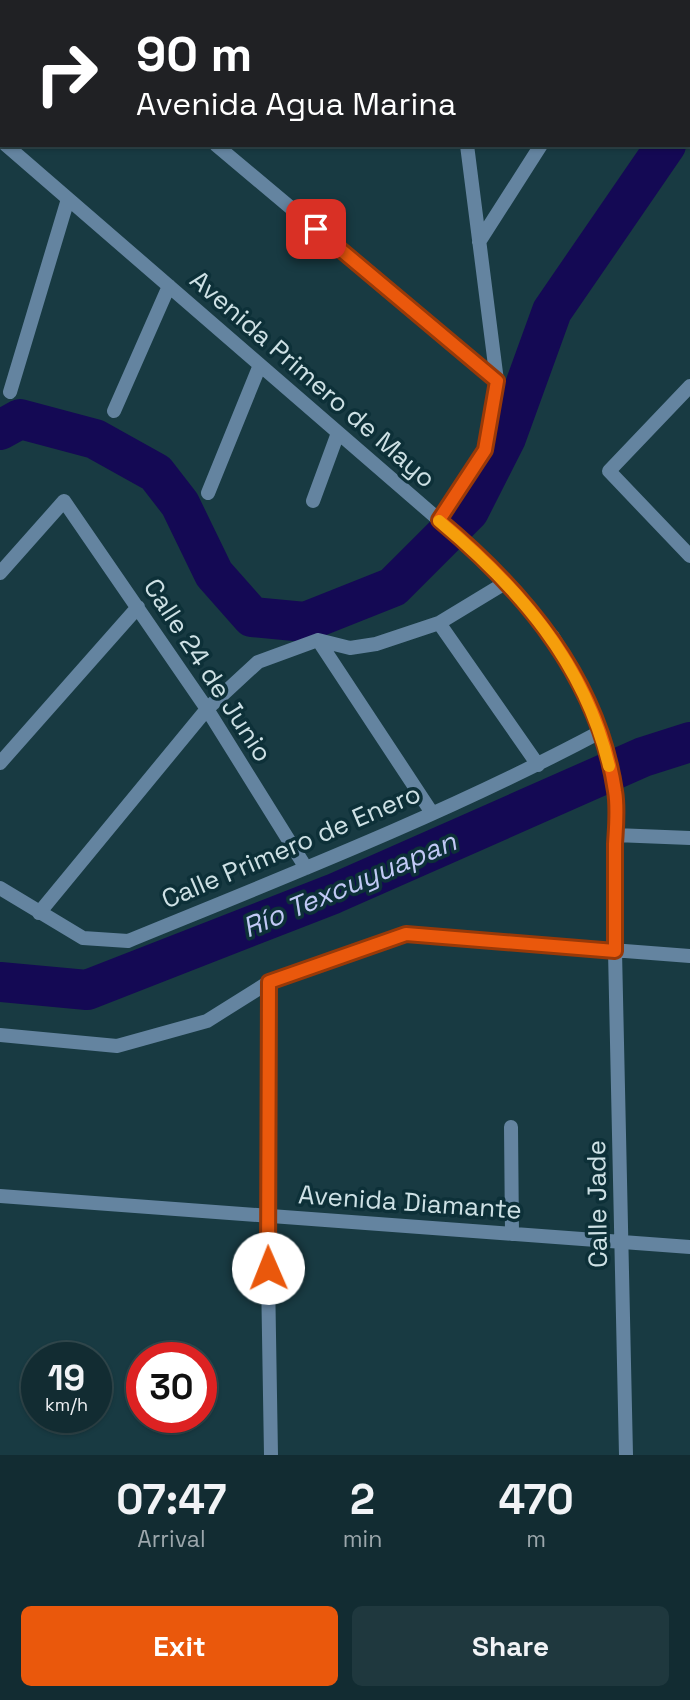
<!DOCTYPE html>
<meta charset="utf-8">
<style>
:root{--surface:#122c32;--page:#1f383e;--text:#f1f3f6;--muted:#9ca7ac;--line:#31484d;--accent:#ea580c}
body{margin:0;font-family:"Space Grotesk",sans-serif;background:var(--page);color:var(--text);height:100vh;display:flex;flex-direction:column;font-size:26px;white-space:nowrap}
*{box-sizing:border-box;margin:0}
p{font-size:23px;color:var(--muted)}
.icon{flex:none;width:38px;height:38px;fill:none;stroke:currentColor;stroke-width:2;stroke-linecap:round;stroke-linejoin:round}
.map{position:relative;height:1455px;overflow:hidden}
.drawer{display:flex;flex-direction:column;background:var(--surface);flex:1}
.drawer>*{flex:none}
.top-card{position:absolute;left:0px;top:0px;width:691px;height:147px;box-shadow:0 2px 5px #0004,0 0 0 2px var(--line);background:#202124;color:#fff;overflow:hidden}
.speed{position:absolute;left:21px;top:1342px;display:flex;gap:14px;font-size:35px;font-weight:700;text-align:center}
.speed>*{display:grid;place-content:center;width:91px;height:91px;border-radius:50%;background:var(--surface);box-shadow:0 2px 5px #0004,0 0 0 2px var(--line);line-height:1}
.speed small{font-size:18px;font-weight:400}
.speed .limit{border:10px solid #d22;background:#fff;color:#111}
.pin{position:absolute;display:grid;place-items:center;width:60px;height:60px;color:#fff;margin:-30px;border-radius:14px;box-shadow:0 4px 10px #0006}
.me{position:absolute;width:77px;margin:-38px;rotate:359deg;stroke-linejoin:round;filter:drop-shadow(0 0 5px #0008)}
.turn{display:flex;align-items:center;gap:24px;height:147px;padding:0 21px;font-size:32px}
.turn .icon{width:91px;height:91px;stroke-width:2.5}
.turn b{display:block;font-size:49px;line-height:60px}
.eta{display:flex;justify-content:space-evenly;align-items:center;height:119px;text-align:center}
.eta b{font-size:42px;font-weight:700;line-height:49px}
.cta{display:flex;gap:14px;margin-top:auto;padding:14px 21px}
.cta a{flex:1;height:80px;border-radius:10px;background:var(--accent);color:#fff;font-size:28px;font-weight:700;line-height:80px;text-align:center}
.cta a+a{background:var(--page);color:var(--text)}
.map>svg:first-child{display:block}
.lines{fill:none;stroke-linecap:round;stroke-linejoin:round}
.river{stroke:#140954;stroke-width:40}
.minor{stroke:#6484a0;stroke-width:14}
.route-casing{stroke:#983908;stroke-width:18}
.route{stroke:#ea580c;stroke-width:12}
.slow{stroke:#f59e0b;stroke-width:12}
.labels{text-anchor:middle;stroke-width:7;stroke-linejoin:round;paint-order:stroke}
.street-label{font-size:26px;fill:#cee1e5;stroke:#0d3038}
.water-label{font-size:28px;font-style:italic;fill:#c1c9f5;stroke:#0d3038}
</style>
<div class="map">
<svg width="690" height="1455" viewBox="0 0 690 1455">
<rect width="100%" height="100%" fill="#183a42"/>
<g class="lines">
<path class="river" d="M690,104V103
M0,430L20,419L95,439L156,473L180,504L214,574L252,617L305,622L393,587L469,511L506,438L552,311L666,145
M0,982L87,990L333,894L643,757L690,742"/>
<path class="minor" d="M52,0L53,2
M271,0L274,2
M6,145L446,526L505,583L553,637L576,675L600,732L616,792L615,951L626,1455
M216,145L497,381
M479,242L541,145
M690,386L609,471L690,556
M10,392L68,199
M114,411L169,286
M208,493L260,365
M313,501L338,433
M439,520L485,450L497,381L467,145
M0,573L64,501L207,709L306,868
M439,623L538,765
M318,640L432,813
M0,763L138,607
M615,835L690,838
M0,888L83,938L128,941C287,876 448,813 600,732
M39,913L207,709L258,662L318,640L350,648L376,644L439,623L505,583
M269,982L267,1215L271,1455
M0,1035L117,1046L207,1021L269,982L406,934L690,956
M511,1127L512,1234
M0,1196L690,1247"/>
</g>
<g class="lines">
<g class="route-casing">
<path id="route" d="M268,1268L269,982L406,934L615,951C615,915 615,880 615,844C616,827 618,808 615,791C598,678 524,591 439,520L485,450L497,381L316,229"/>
</g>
<use href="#route" class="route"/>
<path class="slow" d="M439,521C519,588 584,662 609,766"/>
</g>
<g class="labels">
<g class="street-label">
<text transform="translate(313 379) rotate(41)" y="9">Avenida Primero de Mayo</text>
<text transform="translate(208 670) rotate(57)" y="9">Calle 24 de Junio</text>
<text transform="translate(291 846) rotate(-23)" y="9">Calle Primero de Enero</text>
<text transform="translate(410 1202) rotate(4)" y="9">Avenida Diamante</text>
<text transform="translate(597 1204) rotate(-91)" y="9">Calle Jade</text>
</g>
<g class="water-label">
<text transform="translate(349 884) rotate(-23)" y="10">Río Texcuyuapan</text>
</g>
</g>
</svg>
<div class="speed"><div>19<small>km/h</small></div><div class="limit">30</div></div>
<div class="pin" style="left:316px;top:229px;background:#d93025"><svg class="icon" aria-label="arrive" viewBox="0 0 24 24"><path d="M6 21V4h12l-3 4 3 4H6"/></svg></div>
<svg class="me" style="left:268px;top:1268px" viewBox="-20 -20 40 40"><circle r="19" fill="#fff"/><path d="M0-13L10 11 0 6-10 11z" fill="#ea580c"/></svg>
<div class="top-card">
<div class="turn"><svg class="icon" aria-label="right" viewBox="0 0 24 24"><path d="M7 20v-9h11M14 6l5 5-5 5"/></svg><div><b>90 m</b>Avenida Agua Marina</div></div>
</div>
</div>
<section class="drawer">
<div class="eta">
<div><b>07:47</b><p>Arrival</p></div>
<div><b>2</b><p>min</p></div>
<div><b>470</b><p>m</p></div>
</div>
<div class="cta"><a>Exit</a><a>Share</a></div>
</section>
